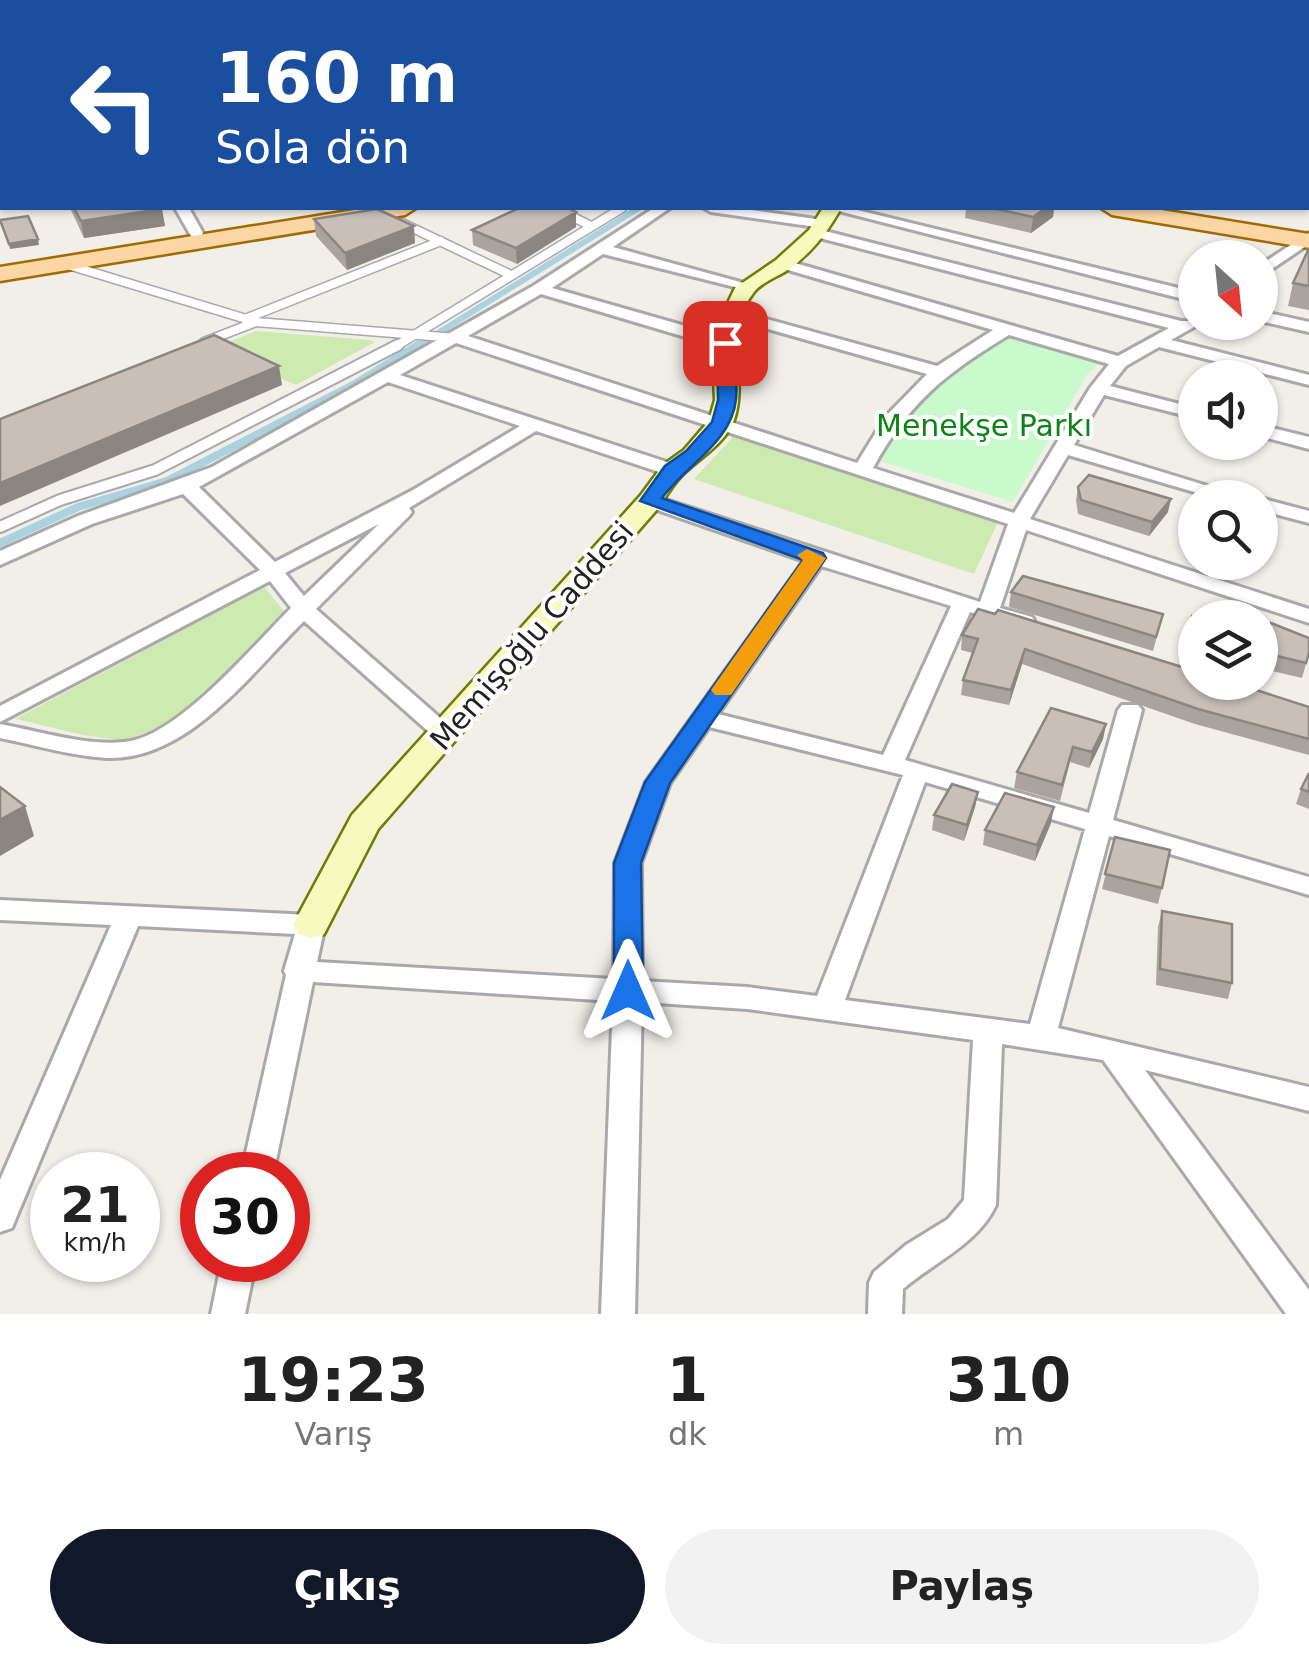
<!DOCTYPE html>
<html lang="tr">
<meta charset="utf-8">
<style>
:root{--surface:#fff;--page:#f2f2f2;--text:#222;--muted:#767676;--accent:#111827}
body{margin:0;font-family:"DejaVu Sans",sans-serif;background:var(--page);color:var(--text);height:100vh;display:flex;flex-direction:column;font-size:38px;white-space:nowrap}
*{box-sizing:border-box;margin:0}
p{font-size:32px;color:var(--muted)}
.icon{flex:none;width:55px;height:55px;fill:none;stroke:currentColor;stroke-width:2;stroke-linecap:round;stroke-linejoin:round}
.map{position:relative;height:1314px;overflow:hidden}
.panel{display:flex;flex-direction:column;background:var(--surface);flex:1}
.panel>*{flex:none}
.banner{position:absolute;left:0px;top:0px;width:1310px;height:210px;box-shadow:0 2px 8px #0004;background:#1a4fa0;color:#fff;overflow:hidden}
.needle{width:65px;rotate:153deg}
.tools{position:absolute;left:1178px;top:240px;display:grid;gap:20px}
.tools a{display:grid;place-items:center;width:100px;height:100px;border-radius:50%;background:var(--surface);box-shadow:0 2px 8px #0004;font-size:50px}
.speed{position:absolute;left:30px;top:1152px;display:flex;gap:20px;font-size:50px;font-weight:700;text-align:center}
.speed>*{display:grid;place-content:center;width:130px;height:130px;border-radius:50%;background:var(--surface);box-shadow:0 2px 8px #0004;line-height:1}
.speed small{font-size:25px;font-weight:400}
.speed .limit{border:15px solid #d22;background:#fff;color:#111}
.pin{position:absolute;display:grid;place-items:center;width:85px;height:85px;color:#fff;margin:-42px;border-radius:20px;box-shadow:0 5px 15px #0006}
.me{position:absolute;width:110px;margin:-55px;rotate:0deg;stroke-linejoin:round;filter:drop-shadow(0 0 8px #0008)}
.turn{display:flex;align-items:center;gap:35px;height:210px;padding:0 50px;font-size:45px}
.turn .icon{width:130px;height:130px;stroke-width:2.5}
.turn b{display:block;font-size:70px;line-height:85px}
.eta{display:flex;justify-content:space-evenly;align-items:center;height:170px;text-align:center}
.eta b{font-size:60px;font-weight:600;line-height:70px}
.button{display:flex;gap:20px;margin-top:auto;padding:20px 50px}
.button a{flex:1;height:115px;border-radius:60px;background:var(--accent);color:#fff;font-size:40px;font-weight:600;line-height:115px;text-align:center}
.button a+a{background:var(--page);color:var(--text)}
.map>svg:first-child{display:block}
.grass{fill:#cdebb0}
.park{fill:#c8facc}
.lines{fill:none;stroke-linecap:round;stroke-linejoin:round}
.stream-far1{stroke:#aad3df;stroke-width:6}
.stream{stroke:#aad3df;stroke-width:8}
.lane-far1-casing{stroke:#a9a9a9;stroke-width:11}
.lane-casing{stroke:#a9a9a9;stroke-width:14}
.street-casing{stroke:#a9a9a9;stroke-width:6}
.secondary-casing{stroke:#707d05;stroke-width:5}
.primary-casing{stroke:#a06b00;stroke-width:5}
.highway-casing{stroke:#dc2a67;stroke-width:5}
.lane-far1{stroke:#fff;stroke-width:8}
.lane{stroke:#fff;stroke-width:10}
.street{fill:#fff;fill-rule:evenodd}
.secondary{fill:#f7fabf;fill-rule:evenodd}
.primary{fill:#fcd6a4;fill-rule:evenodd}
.highway{fill:#e892a2;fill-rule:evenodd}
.wall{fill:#aba49e}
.shaded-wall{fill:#8b8681}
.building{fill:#c7bfb8;stroke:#8b8681;stroke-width:2.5}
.route{fill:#1a73e8;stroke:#114b97;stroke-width:2.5}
.slow{fill:#f59e0b}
.labels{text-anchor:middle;stroke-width:8;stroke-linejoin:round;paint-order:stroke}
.park-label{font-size:30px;fill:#0c8416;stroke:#fff}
.street-label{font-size:30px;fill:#222;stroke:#fff}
</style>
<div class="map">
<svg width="1309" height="1314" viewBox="0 0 1309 1314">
<rect width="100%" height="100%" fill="#f2efe9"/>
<path class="grass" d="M256,331L369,340L375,342L296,385L211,349Z
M733,437L998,522L974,574L694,479Z
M264,587L285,612C246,649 169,744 114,739C81,737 47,725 15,719Z"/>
<path class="park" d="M1010,336L1101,363L1088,373L1013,502L880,461L917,403L945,373Z"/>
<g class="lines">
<path class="stream-far1" d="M414,348L639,208"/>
<path class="stream" d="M0,543L78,507L167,481L355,384L418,345"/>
<g class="lane-far1-casing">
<path id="lane-far1" d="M555,208L591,226
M402,223L511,275
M65,264L256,322L456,338
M245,319L441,241
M204,342L256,322
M393,348L622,208"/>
</g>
<g class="lane-casing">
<path id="lane" d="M0,527L60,500L155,470L398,345"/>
</g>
<g class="street-casing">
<path id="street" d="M291,0H304L305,2H293Z
M569,0H583L584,2H571Z
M1308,79H1309V87L1308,86Z
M0,175H2V183H0Z
M175,208H189L203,233L201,236H191Z
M654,208H670L613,247L751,285V291L603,254L552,288L731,339V347H719L541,294L468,336L857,463L886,416L927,374L729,318V312H741L937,366L993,330L778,267V261H788L1118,356L1169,328L812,236L810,233L817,229L1181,321H1194V327L1171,340L1309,375V385L1159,347L1126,366L1110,386L1195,408V418L1104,395L1074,445L1247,498H1215L1068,455L1030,519L1309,609V623L1026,530L1000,608L1032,617L1035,622L1024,629L970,612L905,760L1089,813L1118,710L1122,705H1138L1142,710L1113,820L1309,877V895L1109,836L1058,1028L1309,1087V1111L1145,1070L1309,1290V1314H1286L1103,1060L1002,1044L996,1205C978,1244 934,1262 903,1289L902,1314H868L869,1283L874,1272L906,1245L948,1219L964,1200L973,1040L747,1009L642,1002L635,1314H601L613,1001L313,982L273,1175H241L286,975L284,971L295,934L138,926L16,1218L12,1228L0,1232V1180L111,925L0,920V900L311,915L321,918L325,925L317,962L614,979L615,863L646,782L804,561L643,505L640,501L643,497H657L980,602L1008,524L456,343L400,375L679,466L682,470L679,474H665L536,431L409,508L412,512L409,516L316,609L454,730L458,735L454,740H438L304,621C251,673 188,761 107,758C72,756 35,745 0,738V724C40,731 90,748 131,741C182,731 253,646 291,608L270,581L0,722V706L260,570L183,494L92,524L0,565V551L78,516L212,467L533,286ZM1009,335L1109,364L1090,388L1014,513L873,468C909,402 946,373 1009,335ZM388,382L520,426L413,490L275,562L199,487ZM379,524L304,596L285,573ZM821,566L951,606L883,755L718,714ZM709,727L903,775L817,996L747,987L642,981L641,863L670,783ZM925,782L1085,829L1030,1024L845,1000Z
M704,208H737L823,220L830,224L823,228L711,212Z
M827,208H849L1195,292V302Z
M1309,233V244L1260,277V265Z
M1260,311L1309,322V332L1260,321Z
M1260,425L1309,437V449L1260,436Z
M1260,498L1309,511V523L1260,510Z
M222,1260H256L245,1314H211Z"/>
</g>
<g class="secondary-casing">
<path id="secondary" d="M823,208H841C827,233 810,255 786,271C776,277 761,283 754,292C723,331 748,379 734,420C725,444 699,458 682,475C673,484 666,496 659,507L378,829L324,934L311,938L298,934L293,925L352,815L641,495L663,465L684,450L709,421L715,400L713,353L717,326L735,288L776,260L809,230Z"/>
</g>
<g class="primary-casing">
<path id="primary" d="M1308,17H1309V27H1308Z
M0,32H2V42H0Z
M1308,42H1309V52H1308Z
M0,57H2V67H0Z
M367,208H416L405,215L0,281V267Z
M1101,208H1149L1309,234V248L1112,215Z"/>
</g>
<g class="highway-casing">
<path id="highway" d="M1308,24H1309V36H1308Z
M0,38H2V50H0Z"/>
</g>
<use href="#lane-far1" class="lane-far1"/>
<use href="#lane" class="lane"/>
<use href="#street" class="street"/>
<use href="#secondary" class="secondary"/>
<use href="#primary" class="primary"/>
<use href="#highway" class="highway"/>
</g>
<path class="wall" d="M1308,118H1309V210L1289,208H1308Z
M70,208H161L165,226L84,238Z
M966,208H1054L1053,217L1031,233L965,218Z
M576,212V227L517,264L473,245L472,230Z
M314,219L415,243L347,270L316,236Z
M1309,248V310L1288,306L1293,283Z
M1078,487L1168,512L1149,536L1078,514L1076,500Z
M1011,592L1163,614L1153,651L1009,607Z
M1192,616L1195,618V652L1184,649Z
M1260,630L1309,653L1302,678L1260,668Z
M962,635L1309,707V755L1195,724L1022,664L1009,705L961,695L963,680L973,653L961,650Z
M1106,724L1103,739L1089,768L1070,762L1060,801L1014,788L1017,772Z
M1309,773V809L1296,804L1301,789Z
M978,792L975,807L964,841L932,830L934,815Z
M1051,823L1035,861L983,845L985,830Z
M1115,837L1162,888L1158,904L1102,889Z
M1162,911L1232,983L1228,999L1156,985L1158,927Z"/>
<path class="shaded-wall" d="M1046,208H1054L1053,217L1031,233L1033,217Z
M162,209L165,226L84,238L81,221Z
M576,212V227L517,264L516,248Z
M414,226L415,243L347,270L345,253Z
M38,239L39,245L10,249L9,244Z
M279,366L282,385L0,506V483Z
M1171,499L1168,512L1149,536L1152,522Z
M1025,649L1022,664L1009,705L1011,690Z
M1106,724L1103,739L1089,768L1092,752Z
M978,792L975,807L964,841L967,825Z
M25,806L34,836L0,856V820Z
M1054,807L1051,823L1035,861L1037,845Z"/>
<path class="building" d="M1308,118H1309V191H1308Z
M74,208H161L162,209L81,221Z
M519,208H568L576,212L516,248L472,230Z
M992,208H1046L1033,217Z
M377,209L414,226L345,253L314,219Z
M28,216L38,239L9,244L0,220Z
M1309,248V286L1293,283Z
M214,335L279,366L0,483V419Z
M1089,475L1171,499L1152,522L1081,500L1078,487Z
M1023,576L1163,614L1156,637L1011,592Z
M978,609L995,614L998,610L1195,671V682H1231L1309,707V739L1198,709L1025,649L1011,690L963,680L978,639L962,635Z
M1192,616L1201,618H1195V637L1187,635Z
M1271,623L1309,638V653L1306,663L1260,652V630L1269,632Z
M1051,708L1106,724L1092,752L1073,747L1062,785L1017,772Z
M1309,773V792L1301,789Z
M952,784L978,792L967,825L934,815Z
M0,787L25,806L0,820Z
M1005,793L1054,807L1037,845L985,830Z
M1115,837L1170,850L1162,888L1105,874Z
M1162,911L1232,924V983L1160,969Z"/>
<path class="route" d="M725,338L734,343C734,361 738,381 736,399C732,442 685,466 662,498L823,553L826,558L670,783L641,863L643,991L639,999L628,1002L618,999L614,991V863L645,782L803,560L640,501L665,466L686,451L712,422L718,400L717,343Z"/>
<path class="slow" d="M807,549L826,558L731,695H715L711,690L803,560L797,555Z"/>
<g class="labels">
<g class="park-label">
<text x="984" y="436">Menekşe Parkı</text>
</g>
<g class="street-label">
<text transform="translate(532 636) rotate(-49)" y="10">Memişoğlu Caddesi</text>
</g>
</g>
</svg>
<div class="tools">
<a><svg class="needle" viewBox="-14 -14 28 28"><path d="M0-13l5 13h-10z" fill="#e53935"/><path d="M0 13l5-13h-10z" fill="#767676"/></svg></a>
<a><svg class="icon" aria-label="sound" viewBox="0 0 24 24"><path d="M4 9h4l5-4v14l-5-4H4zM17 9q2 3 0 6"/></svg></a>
<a><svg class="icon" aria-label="search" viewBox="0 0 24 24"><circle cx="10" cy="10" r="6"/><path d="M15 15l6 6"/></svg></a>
<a><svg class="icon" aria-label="layers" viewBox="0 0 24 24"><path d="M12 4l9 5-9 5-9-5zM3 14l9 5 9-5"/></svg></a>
</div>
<div class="speed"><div>21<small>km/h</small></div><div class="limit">30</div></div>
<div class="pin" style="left:725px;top:343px;background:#d93025"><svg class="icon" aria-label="arrive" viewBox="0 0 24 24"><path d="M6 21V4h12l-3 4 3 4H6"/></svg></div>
<svg class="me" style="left:628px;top:991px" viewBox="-20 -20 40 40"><path d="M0-17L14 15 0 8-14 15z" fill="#1a73e8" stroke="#fff" stroke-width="4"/></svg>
<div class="banner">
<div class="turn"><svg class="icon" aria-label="left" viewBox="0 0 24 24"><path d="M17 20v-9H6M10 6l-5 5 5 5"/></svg><div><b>160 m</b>Sola dön</div></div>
</div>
</div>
<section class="panel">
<div class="eta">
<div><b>19:23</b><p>Varış</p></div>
<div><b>1</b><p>dk</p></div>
<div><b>310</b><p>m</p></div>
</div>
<div class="button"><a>Çıkış</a><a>Paylaş</a></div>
</section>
